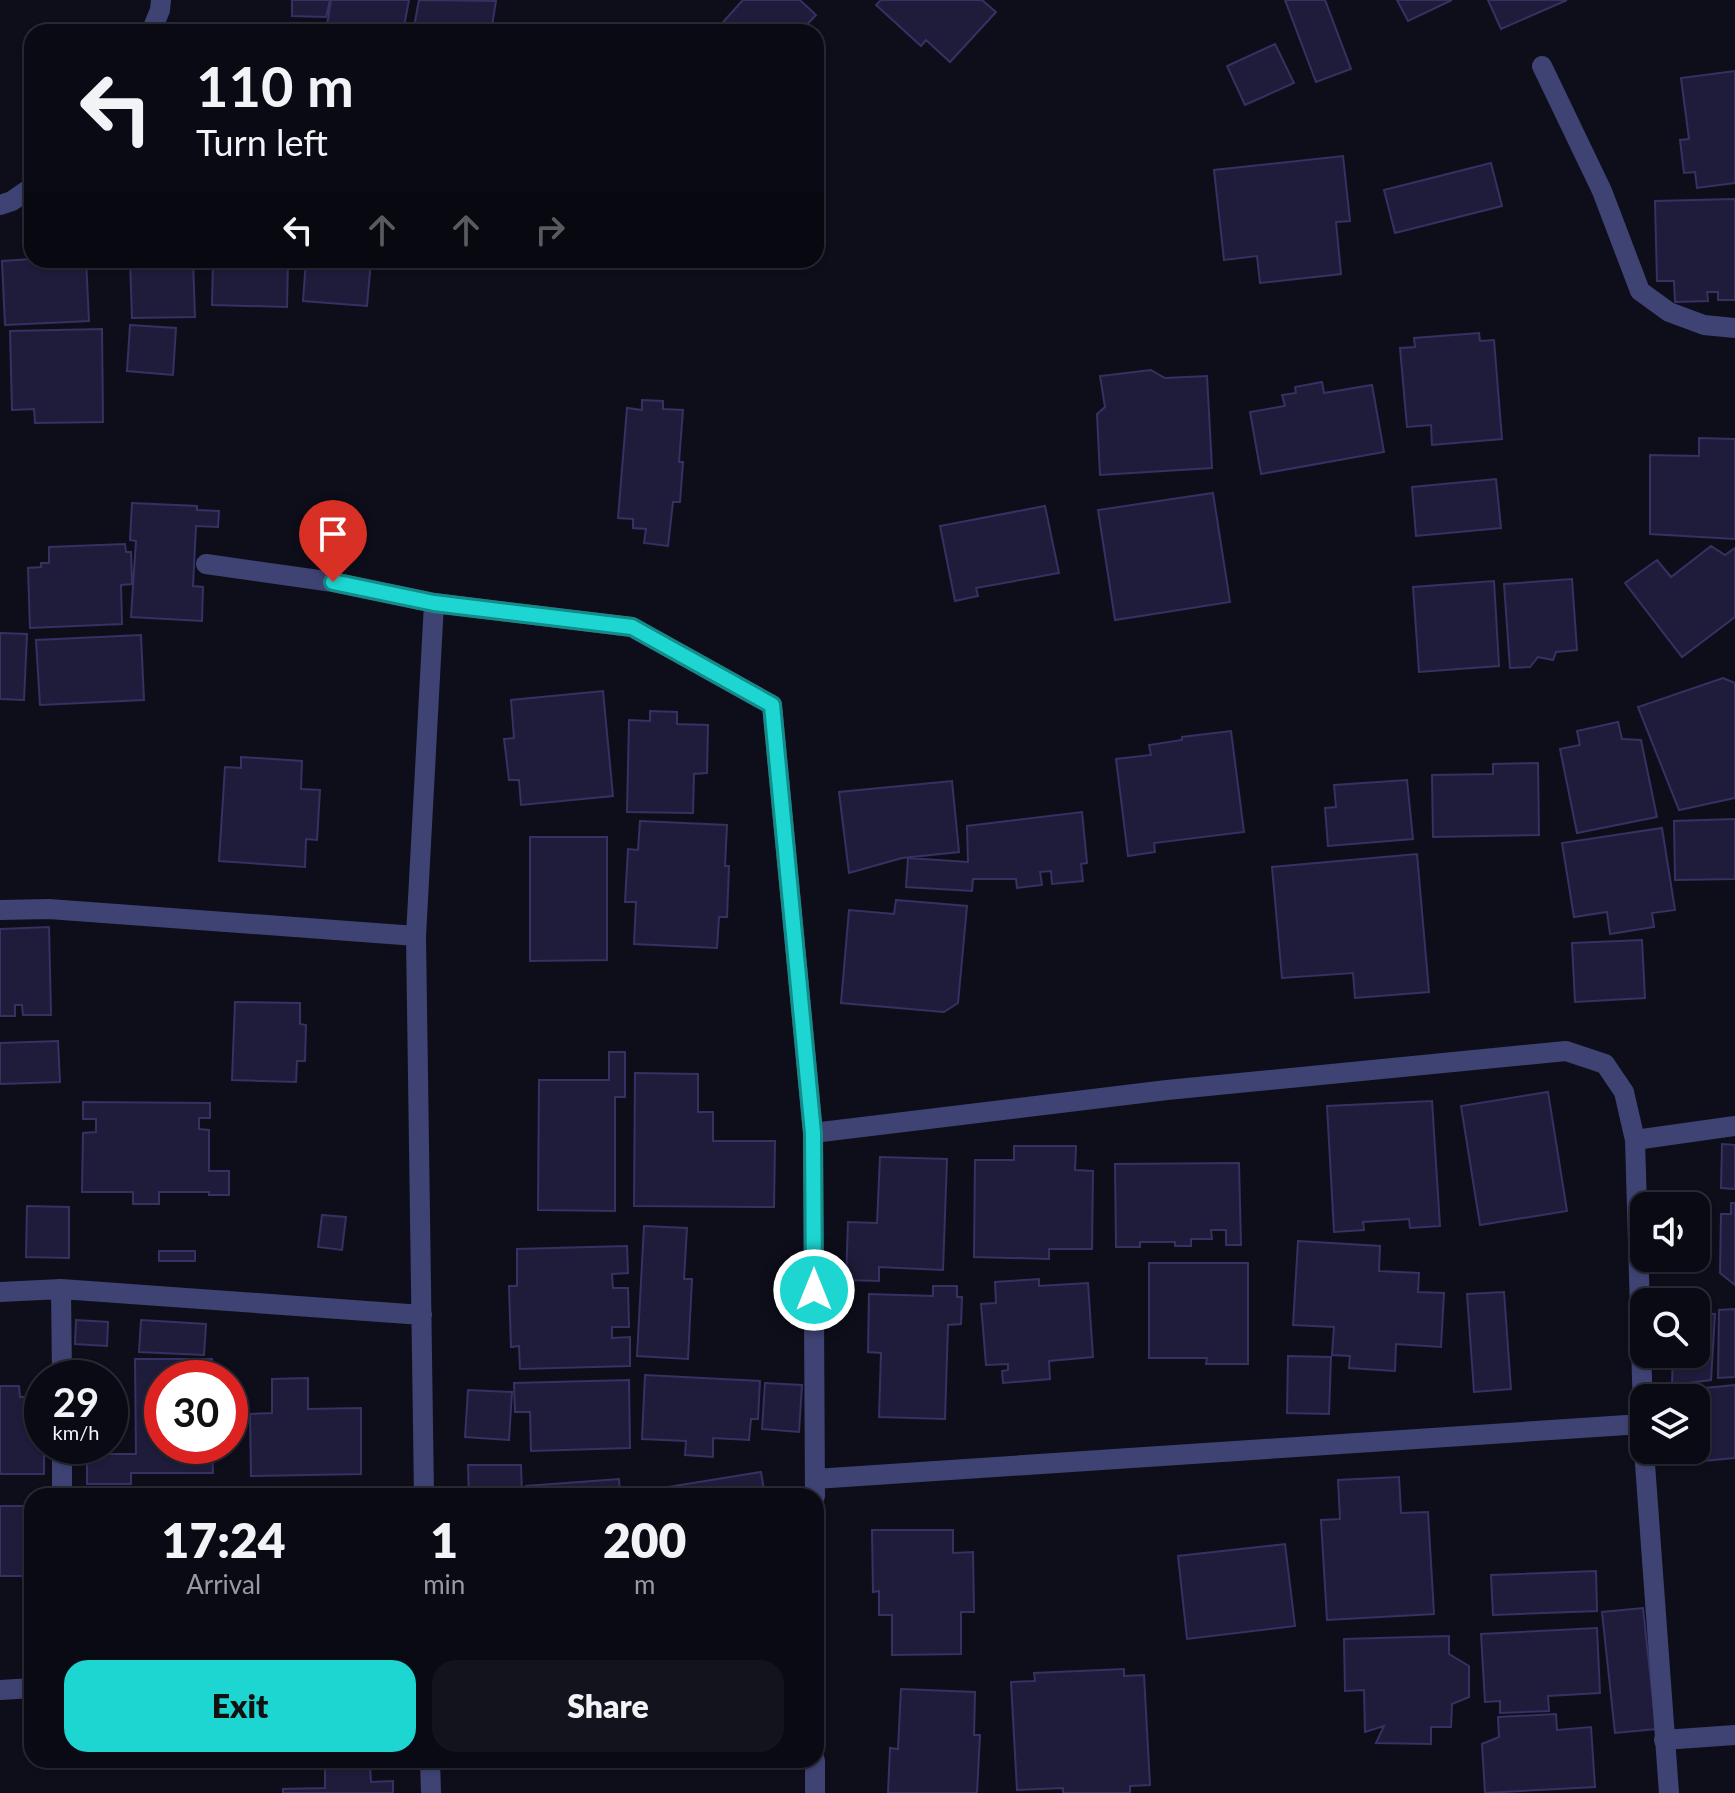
<!DOCTYPE html>
<style>
:root{--surface:#0a0a14;--page:#13131d;--text:#f1f3f6;--muted:#999aa0;--line:#2a2b34;--accent:#1dd6d1}
body{margin:0;font-family:Lato,sans-serif;background:var(--page);color:var(--text);height:100vh;display:flex;flex-direction:column;font-size:30px;white-space:nowrap}
*{box-sizing:border-box;margin:0}
p{font-size:26px;color:var(--muted)}
.icon{flex:none;width:44px;height:44px;fill:none;stroke:currentColor;stroke-width:2;stroke-linecap:round;stroke-linejoin:round}
.map{position:relative;flex:1;overflow:hidden}
.sheet{position:absolute;left:24px;top:1488px;width:800px;height:280px;display:flex;flex-direction:column;background:var(--surface);border-radius:24px;box-shadow:0 2px 6px #0004,0 0 0 2px var(--line)}
.sheet>*{flex:none}
.banner{position:absolute;left:24px;top:24px;width:800px;height:244px;border-radius:24px;box-shadow:0 2px 6px #0004,0 0 0 2px var(--line);background:#0a0a14;color:var(--text);overflow:hidden}
.controls{position:absolute;left:1630px;top:1192px;display:grid;gap:16px}
.controls a{display:grid;place-items:center;width:80px;height:80px;border-radius:16px;background:var(--surface);box-shadow:0 2px 6px #0004,0 0 0 2px var(--line);font-size:40px}
.speed{position:absolute;left:24px;top:1360px;display:flex;gap:16px;font-size:40px;font-weight:700;text-align:center}
.speed>*{display:grid;place-content:center;width:104px;height:104px;border-radius:50%;background:var(--surface);box-shadow:0 2px 6px #0004,0 0 0 2px var(--line);line-height:1}
.speed small{font-size:20px;font-weight:400}
.speed .limit{border:12px solid #d22;background:#fff;color:#111}
.pin{position:absolute;display:grid;place-items:center;width:68px;height:68px;color:#fff;margin:-82px -34px;border-radius:50% 50% 50% 0;rotate:-45deg;box-shadow:0 0 8px #0007}
.pin .icon{rotate:45deg}
.me{position:absolute;width:88px;margin:-44px;rotate:0deg;stroke-linejoin:round;filter:drop-shadow(0 0 6px #0008)}
.turn{display:flex;align-items:center;gap:28px;height:168px;padding:0 40px;font-size:36px}
.turn .icon{width:104px;height:104px;stroke-width:2.5}
.turn b{display:block;font-size:56px;line-height:68px}
.lanes{display:flex;align-items:center;height:76px;padding:0 40px;background:#0003;justify-content:center;gap:40px;direction:ltr}
.lanes .off{opacity:.35}
.eta{display:flex;justify-content:space-evenly;align-items:center;height:136px;text-align:center}
.eta b{font-size:48px;font-weight:800;line-height:56px}
.button{display:flex;gap:16px;margin-top:auto;padding:16px 40px}
.button a{flex:1;height:92px;border-radius:24px;background:var(--accent);color:#111;font-size:32px;font-weight:800;line-height:92px;text-align:center}
.button a+a{background:var(--page);color:var(--text)}
.map>svg:first-child{display:block}
.building{fill:#1e1c3a;stroke:#353162;stroke-width:2}
.lines{fill:none;stroke-linecap:round;stroke-linejoin:round}
.minor{stroke:#3f4374;stroke-width:20}
.route-casing{stroke:#138b88;stroke-width:20}
.route{stroke:#1dd6d1;stroke-width:14}
</style>
<div class="map">
<svg width="1735" height="1793" viewBox="0 0 1735 1793">
<rect width="100%" height="100%" fill="#0e0e1b"/>
<path class="building" d="M292,0H330L326,17L292,16Z
M331,0H409L403,32H326Z
M419,0L496,1L491,32H413Z
M743,0H800L816,15L800,32H714Z
M881,0H982L996,12L950,62L926,40L921,46L876,5Z
M1285,0H1325L1351,69L1316,82Z
M1397,0H1452L1408,21Z
M1488,0H1567L1501,29Z
M1275,44L1294,83L1245,105L1227,66Z
M1735,71V183L1697,188L1695,172L1684,173L1680,140L1689,139L1681,78Z
M1343,156L1350,221L1336,222L1341,274L1260,283L1257,256L1224,260L1214,170Z
M1491,163L1502,206L1395,233L1384,190Z
M1735,199V300H1718V292H1707L1708,301L1675,302L1674,281H1657L1655,201Z
M32,259L86,260L89,321L5,325L2,261Z
M130,260H193L195,317L132,318Z
M213,260H288L287,307L212,305Z
M306,260H371L367,306L303,301Z
M130,325L176,328L173,375L127,371Z
M102,329L103,422L35,423L34,409L12,410L10,331Z
M1479,333L1480,341L1494,340L1502,439L1432,445L1431,425L1407,427L1400,348L1415,347L1414,338Z
M1151,370L1165,378L1207,376L1212,468L1100,475L1097,414L1105,407L1100,376Z
M1322,382L1324,393L1372,385L1384,452L1261,474L1250,412L1285,406L1282,395L1296,393L1295,387Z
M642,400L663,401V409L683,410L679,462H683L680,502H673L668,546L644,543L646,529L633,528V519L618,518L627,408L642,410Z
M1699,438L1735,439V539L1650,534V455L1699,456Z
M1496,479L1501,528L1416,536L1412,487Z
M1213,493L1230,602L1115,620L1098,510Z
M132,503L197,506V510L219,511L218,527L196,526L193,586L203,587L202,621L131,617L136,541L130,540Z
M1045,506L1059,573L976,588L978,596L955,601L940,526Z
M125,544L126,552H131L132,584L121,585L122,624L30,628L28,568L41,567V563H49V547Z
M1711,546L1725,555L1735,548V617L1682,657L1625,583L1657,560L1671,577Z
M1572,579L1577,650L1556,652L1553,660L1538,657L1530,667L1510,668L1504,584Z
M1494,581L1499,666L1419,672L1413,587Z
M0,633L27,634L24,700L0,699Z
M141,635L144,700L40,705L36,640Z
M1723,678L1735,683V798L1679,810L1638,707Z
M603,691L613,796L521,805L519,780H509L504,739L514,738L511,700Z
M650,711L677,712V724L708,725L707,773L694,774L693,813L627,812L629,720L650,721Z
M1618,722L1622,739L1641,740L1657,817L1577,833L1560,749L1580,745L1577,731Z
M1231,731L1244,832L1154,843L1155,852L1128,856L1116,759L1151,755L1149,745L1182,740V737Z
M241,757L302,761L301,789L320,790L317,840L306,839L305,867L219,861L225,767L241,768Z
M1538,763L1539,835L1433,837L1432,775L1493,774V764Z
M1407,780L1413,839L1328,846L1325,808L1336,807L1334,785Z
M952,781L959,852L902,858L849,873L839,792Z
M1082,812L1087,863L1081,864L1083,881L1052,884L1051,871L1040,872L1042,885L1017,888L1016,879H973L972,891L906,887L908,858L968,862L967,826Z
M1735,819V879L1675,880L1674,821Z
M640,821L727,825L725,866H729L727,917H719L717,948L634,944L636,902H625L628,849L638,850Z
M1662,828L1675,910L1652,913L1654,927L1610,934L1607,912L1574,917L1562,843Z
M530,837H607V960L530,961Z
M1417,854L1429,992L1355,998L1353,973L1282,978L1272,867Z
M896,900L967,906L958,1003L944,1012L841,1003L849,910L894,914Z
M49,927L51,1015H23L22,1005H15V1016H0V929Z
M1642,940L1645,998L1575,1002L1572,943Z
M235,1002L300,1003V1024L306,1025L305,1061H297L296,1082L232,1080Z
M58,1041L60,1082L0,1084V1043Z
M609,1052H625V1097H615V1211L538,1210L539,1080H609Z
M635,1073L698,1074V1112H713V1141H775L774,1207L634,1206Z
M1548,1092L1567,1211L1480,1225L1461,1106Z
M1432,1101L1440,1226L1410,1228L1409,1219L1363,1222L1364,1230L1334,1232L1327,1106Z
M83,1102L210,1103V1118H199V1129L209,1130V1171H229V1195H209V1192H159V1204H133V1192H82L83,1133L96,1132V1119H83Z
M1722,1144L1735,1145V1189L1721,1188Z
M1014,1146H1076L1075,1170L1093,1171L1092,1249H1049V1259L974,1257L975,1160H1014Z
M880,1157L947,1159L943,1270L879,1267V1281L846,1280L848,1222L877,1223Z
M1239,1163L1241,1245H1226V1230H1211L1212,1239H1191V1246H1175V1242H1140V1247H1116L1115,1164Z
M1731,1203H1735V1285L1720,1273L1721,1214H1731Z
M27,1206L69,1207V1258L26,1257Z
M322,1215L346,1217L342,1250L318,1247Z
M644,1226L687,1228L684,1279H692L688,1359L637,1356Z
M1298,1241L1380,1246L1379,1271L1419,1273L1418,1292L1444,1293L1441,1347L1396,1344L1395,1371L1349,1368L1350,1356L1332,1355L1334,1327L1293,1325Z
M627,1246L628,1273L612,1274L613,1288H628L629,1327H612V1338L630,1337V1366L520,1369L519,1346L511,1347L509,1286H517V1249Z
M159,1251H195V1261H159Z
M1149,1263H1248V1364H1206L1207,1358H1149Z
M1039,1279V1286L1088,1283L1093,1357L1049,1361L1050,1379L1003,1383L1002,1371L1008,1370V1364L986,1365L981,1304L996,1303L995,1282Z
M933,1286H957V1297H962L961,1324L948,1325L945,1419L879,1417L881,1353L868,1352L869,1294L933,1296Z
M1504,1292L1511,1389L1474,1392L1467,1294Z
M1735,1309V1377L1718,1378L1719,1310Z
M1696,1313L1715,1314L1711,1380L1672,1385L1673,1354H1696Z
M76,1320L108,1322L107,1346L75,1344Z
M141,1320L206,1324L204,1355L139,1352Z
M1288,1356L1331,1357L1329,1414L1287,1413Z
M135,1359H212V1378H162V1446H212L213,1473H131V1484H87V1454H136Z
M645,1375L760,1381L758,1419H751L749,1440L713,1438V1457L685,1455L686,1441L642,1439Z
M308,1378V1409L361,1408V1474L251,1476L250,1414L272,1413V1379Z
M629,1380L630,1448L531,1451L530,1412H515L514,1383Z
M765,1383L802,1385L799,1432L762,1429Z
M1735,1385V1458L1682,1463L1681,1450H1696V1398H1676L1675,1391Z
M0,1386H19L20,1397H42V1446H44V1474H0Z
M468,1390L512,1392L509,1440L465,1437Z
M468,1465H521L522,1496H469Z
M761,1472L765,1496H632L631,1493Z
M1399,1477L1401,1513L1428,1512L1434,1614L1327,1620L1321,1520L1340,1519L1338,1480Z
M619,1479L620,1496H527L526,1486Z
M0,1506H30L32,1576H0Z
M872,1530H953V1553L973,1552L974,1612H961V1654L892,1655V1615H879V1591L873,1592Z
M1285,1544L1295,1626L1187,1639L1178,1556Z
M1596,1571L1597,1611L1493,1615L1491,1575Z
M1643,1608L1656,1729L1615,1733L1602,1612Z
M1597,1628L1600,1693L1548,1696L1549,1711L1500,1713V1701L1485,1702L1481,1634Z
M1449,1636V1654L1469,1666V1697L1452,1704L1451,1727H1431V1744L1376,1743L1384,1726L1365,1732L1364,1690L1345,1691L1344,1639Z
M1124,1669V1676L1144,1675L1150,1785L1130,1786V1793H1063V1788L1017,1790L1011,1682L1035,1681L1034,1673Z
M901,1689L975,1692L974,1735H980L977,1793H888L890,1748L898,1749Z
M1556,1714L1557,1730L1591,1727L1595,1787L1485,1793L1482,1744L1499,1737L1498,1717Z
M370,1766L371,1782L393,1781V1793H283V1789L325,1788V1767Z"/>
<g class="lines">
<path class="minor" d="M151,32L160,10L161,0
M1542,66L1602,191L1640,291L1669,312L1704,325L1735,328
M0,205L12,201L32,187
M206,564L333,582L434,603
M0,910L49,909L416,936
M813,1133L1167,1090L1566,1051L1605,1064L1624,1092L1635,1140
M61,1289L62,1378
M0,1292L61,1289L422,1315
M62,1446V1496
M1644,1447L1635,1140L1735,1126
M1644,1450L1669,1793
M815,1479L1642,1424
M424,1496L416,936L434,603L632,627L772,705L813,1133L815,1496
M0,1690L32,1688
M1664,1740L1735,1735
M430,1760L431,1793
M815,1760V1793"/>
</g>
<g class="lines">
<g class="route-casing">
<path id="route" d="M333,582L434,603L632,627L772,705L813,1133L814,1290"/>
</g>
<use href="#route" class="route"/>
</g>
</svg>
<div class="controls">
<a><svg class="icon" aria-label="sound" viewBox="0 0 24 24"><path d="M4 9h4l5-4v14l-5-4H4zM17 9q2 3 0 6"/></svg></a>
<a><svg class="icon" aria-label="search" viewBox="0 0 24 24"><circle cx="10" cy="10" r="6"/><path d="M15 15l6 6"/></svg></a>
<a><svg class="icon" aria-label="layers" viewBox="0 0 24 24"><path d="M12 4l9 5-9 5-9-5zM3 14l9 5 9-5"/></svg></a>
</div>
<div class="speed"><div>29<small>km/h</small></div><div class="limit">30</div></div>
<div class="pin" style="left:333px;top:582px;background:#d93025"><svg class="icon" aria-label="arrive" viewBox="0 0 24 24"><path d="M6 21V4h12l-3 4 3 4H6"/></svg></div>
<svg class="me" style="left:814px;top:1290px" viewBox="-20 -20 40 40"><circle r="17" fill="#1dd6d1" stroke="#fff" stroke-width="3"/><path d="M0-11L8 9 0 5-8 9z" fill="#fff"/></svg>
<div class="banner">
<div class="turn"><svg class="icon" aria-label="left" viewBox="0 0 24 24"><path d="M17 20v-9H6M10 6l-5 5 5 5"/></svg><div><b>110 m</b>Turn left</div></div>
<div class="lanes"><svg class="icon" aria-label="left" viewBox="0 0 24 24"><path d="M17 20v-9H6M10 6l-5 5 5 5"/></svg><svg class="icon off" aria-label="ahead" viewBox="0 0 24 24"><path d="M12 20V5M6 11l6-6 6 6"/></svg><svg class="icon off" aria-label="ahead" viewBox="0 0 24 24"><path d="M12 20V5M6 11l6-6 6 6"/></svg><svg class="icon off" aria-label="right" viewBox="0 0 24 24"><path d="M7 20v-9h11M14 6l5 5-5 5"/></svg></div>
</div>
<section class="sheet">
<div class="eta">
<div><b>17:24</b><p>Arrival</p></div>
<div><b>1</b><p>min</p></div>
<div><b>200</b><p>m</p></div>
</div>
<div class="button"><a>Exit</a><a>Share</a></div>
</section>
</div>
